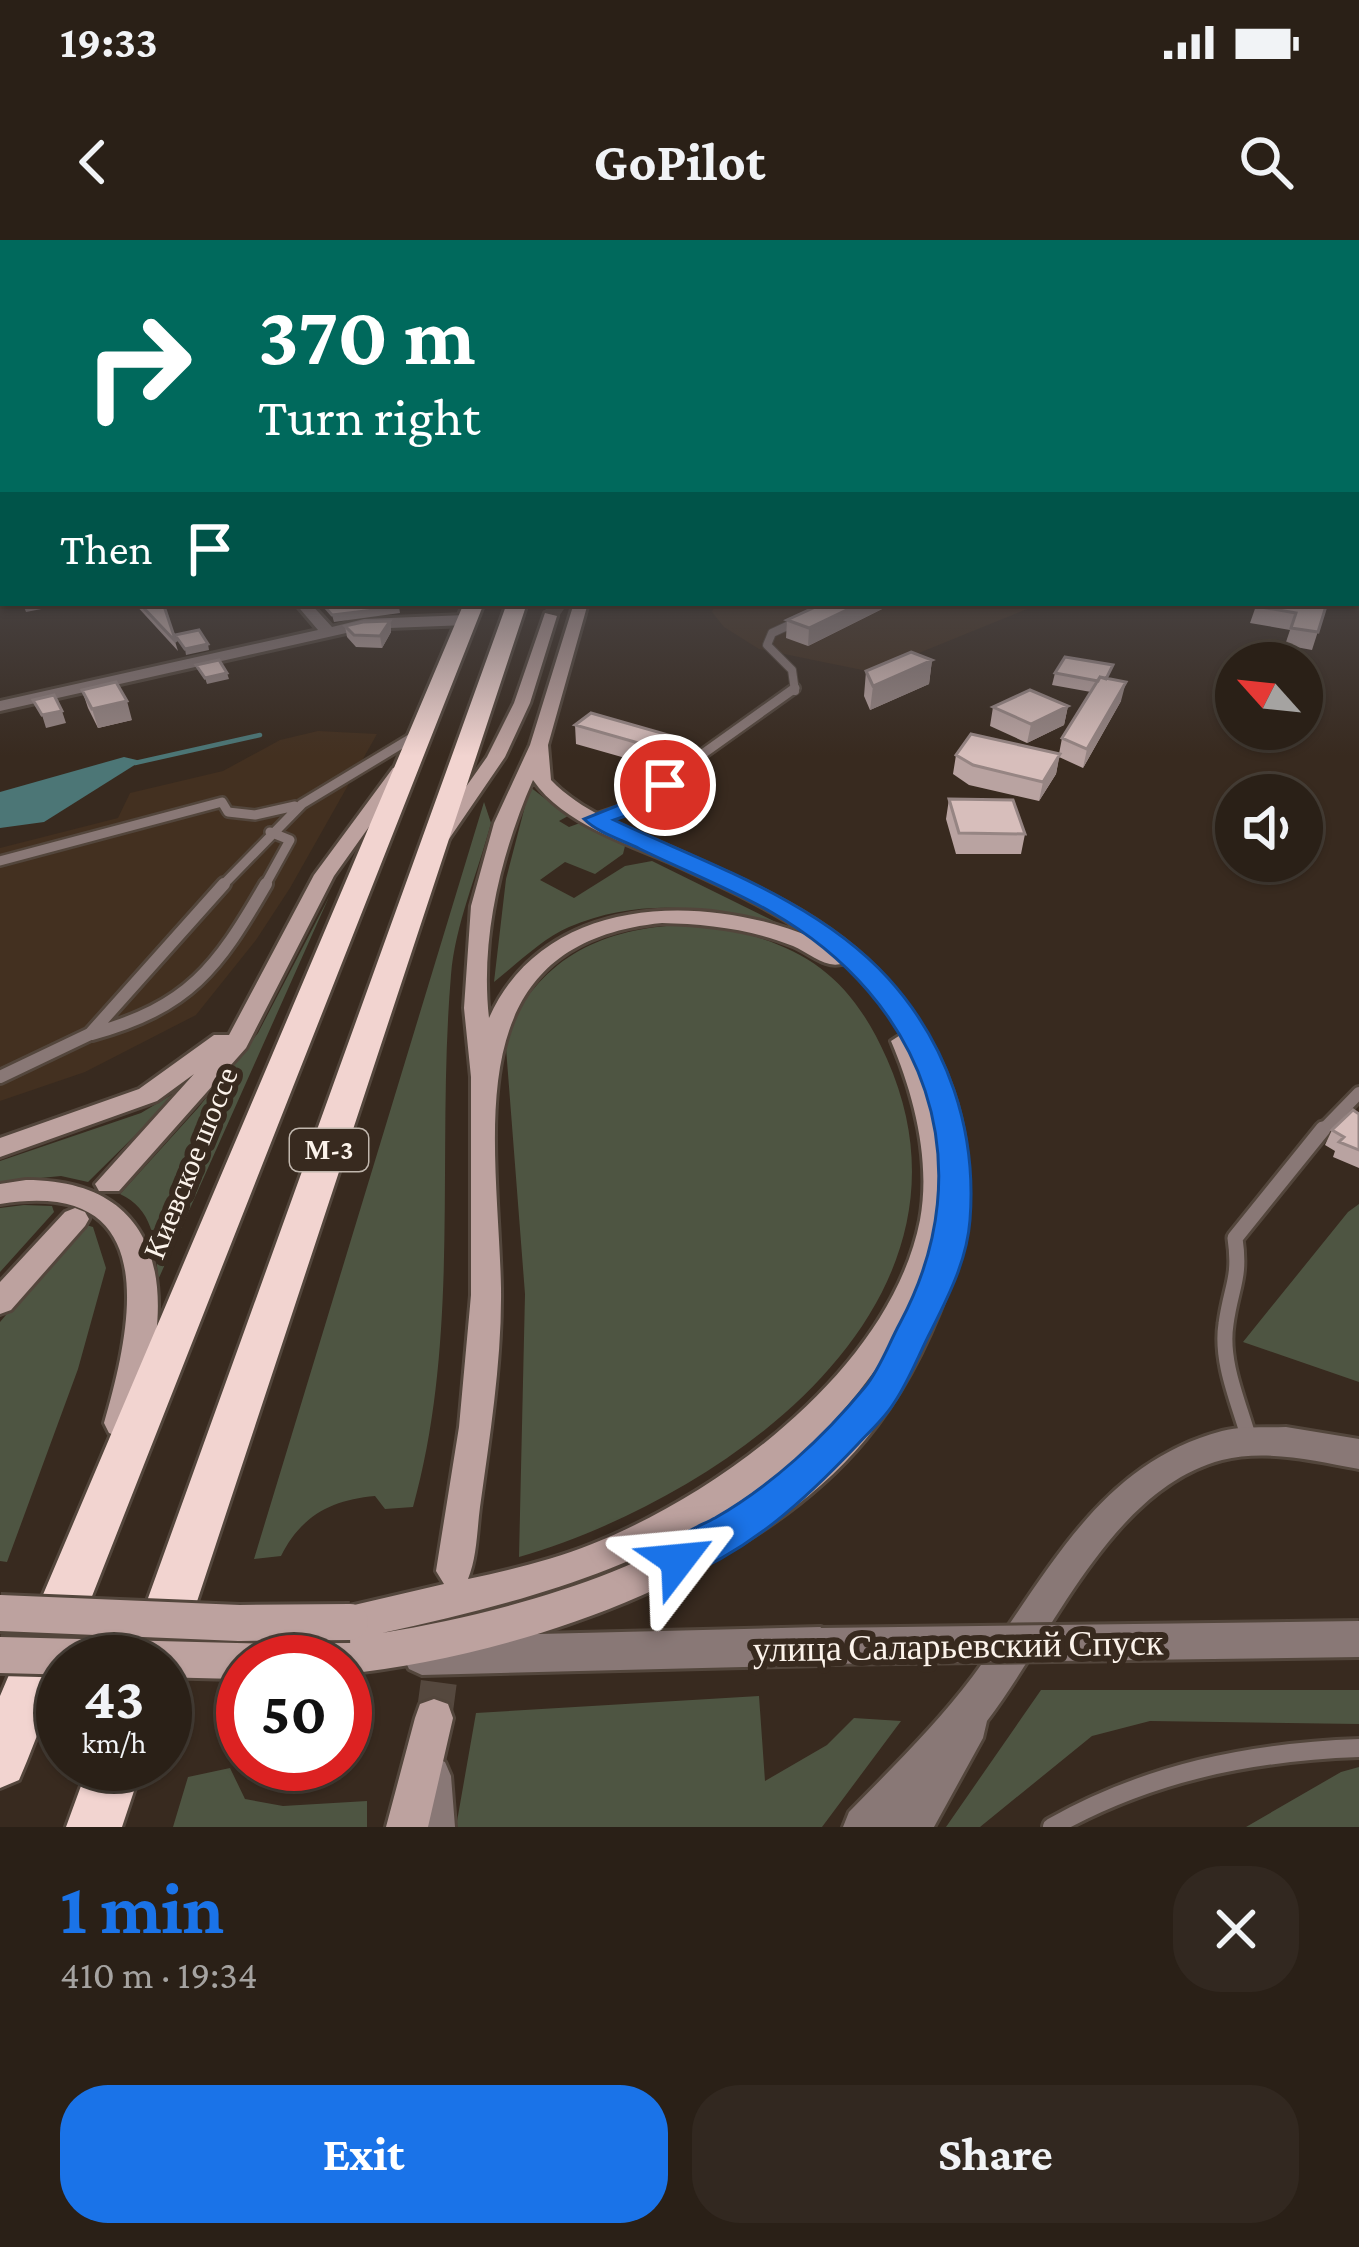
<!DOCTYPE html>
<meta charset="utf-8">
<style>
:root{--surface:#2a2017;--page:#322820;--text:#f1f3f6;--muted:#a5a3a1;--line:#463e36;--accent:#1a73e8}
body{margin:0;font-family:"Crimson Pro",serif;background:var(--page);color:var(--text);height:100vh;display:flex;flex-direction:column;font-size:45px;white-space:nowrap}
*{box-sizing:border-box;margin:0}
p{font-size:39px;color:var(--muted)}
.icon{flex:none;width:66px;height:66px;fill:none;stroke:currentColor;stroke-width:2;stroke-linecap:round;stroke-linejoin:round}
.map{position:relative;height:1587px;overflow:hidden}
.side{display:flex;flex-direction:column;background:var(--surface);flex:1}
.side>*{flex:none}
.guide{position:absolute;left:0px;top:0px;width:1359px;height:366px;box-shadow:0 3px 9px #0004,0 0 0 3px var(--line);background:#00695c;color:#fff;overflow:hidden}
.needle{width:78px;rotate:297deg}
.fabs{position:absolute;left:1215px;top:402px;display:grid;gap:24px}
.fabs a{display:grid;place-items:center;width:108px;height:108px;border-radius:50%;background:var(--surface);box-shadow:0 3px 9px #0004,0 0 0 3px var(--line);font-size:60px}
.speed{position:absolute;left:36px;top:1395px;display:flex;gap:24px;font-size:60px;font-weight:700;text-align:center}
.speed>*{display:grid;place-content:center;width:156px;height:156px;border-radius:50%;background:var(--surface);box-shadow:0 3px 9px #0004,0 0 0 3px var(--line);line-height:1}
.speed small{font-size:30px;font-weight:400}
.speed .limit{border:18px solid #d22;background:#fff;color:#111}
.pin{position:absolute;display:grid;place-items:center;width:102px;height:102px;color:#fff;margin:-51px;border:6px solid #fff;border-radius:50%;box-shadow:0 3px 12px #0007}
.me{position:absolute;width:132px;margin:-66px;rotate:61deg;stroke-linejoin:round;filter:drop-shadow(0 0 9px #0008)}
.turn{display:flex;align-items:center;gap:42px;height:252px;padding:0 60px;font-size:54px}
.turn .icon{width:156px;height:156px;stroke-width:2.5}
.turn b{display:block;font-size:84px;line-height:102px}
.then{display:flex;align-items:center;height:114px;padding:0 60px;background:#0003;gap:24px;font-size:45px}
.round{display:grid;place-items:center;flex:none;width:126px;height:126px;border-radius:48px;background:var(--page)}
.head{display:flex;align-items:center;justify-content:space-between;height:204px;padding:0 60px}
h1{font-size:72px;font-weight:700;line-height:90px;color:var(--accent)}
.action{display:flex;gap:24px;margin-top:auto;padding:24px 60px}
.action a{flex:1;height:138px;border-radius:48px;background:var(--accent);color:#fff;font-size:48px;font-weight:700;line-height:138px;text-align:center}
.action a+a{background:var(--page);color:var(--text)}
.status{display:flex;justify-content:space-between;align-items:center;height:84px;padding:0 60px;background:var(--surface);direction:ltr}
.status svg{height:33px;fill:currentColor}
header{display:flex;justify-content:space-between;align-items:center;height:156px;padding:0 60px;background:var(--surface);font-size:54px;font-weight:700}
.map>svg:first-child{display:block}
.built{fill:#433020}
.green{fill:#4e5542}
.water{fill:#4c7676}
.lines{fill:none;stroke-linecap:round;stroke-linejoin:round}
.stream{stroke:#4c7676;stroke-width:4.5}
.secondary-tunnel-far1{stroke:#55483e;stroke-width:15;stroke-dasharray:15 8;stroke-linecap:butt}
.secondary-tunnel{stroke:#55483e;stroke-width:36;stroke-dasharray:36 18;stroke-linecap:butt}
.service-far4-casing{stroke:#53463c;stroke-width:10}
.service-far3-casing{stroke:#53463c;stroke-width:14}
.service-far2-casing{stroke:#53463c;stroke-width:18}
.service-far1-casing{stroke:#53463c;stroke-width:21}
.service-casing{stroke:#53463c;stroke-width:24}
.minor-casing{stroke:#53463c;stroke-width:6}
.tertiary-casing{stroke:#53463c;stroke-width:6}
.secondary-casing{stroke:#53463c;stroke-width:6}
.trunk-casing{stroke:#53463c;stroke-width:6}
.service-far4{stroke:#897876;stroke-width:8}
.service-far3{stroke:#897876;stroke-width:9}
.service-far2{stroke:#897876;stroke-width:12}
.service-far1{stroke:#897876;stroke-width:15}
.service{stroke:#897876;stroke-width:18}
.minor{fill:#897876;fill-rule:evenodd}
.tertiary{fill:#897876;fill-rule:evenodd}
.secondary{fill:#bda29f;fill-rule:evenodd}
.trunk{fill:#f2d4d0;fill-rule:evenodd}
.tertiary-bridge-casing{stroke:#53463c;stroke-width:42;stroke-linecap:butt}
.secondary-bridge-casing{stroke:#53463c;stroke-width:42;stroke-linecap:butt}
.tertiary-bridge{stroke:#897876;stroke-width:36}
.secondary-bridge{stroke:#bda29f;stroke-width:36}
.wall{fill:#b9a3a1}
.shaded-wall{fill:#968583}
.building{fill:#d7bebb;stroke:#968583;stroke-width:3}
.route{fill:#1a73e8;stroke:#114b97;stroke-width:3}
.labels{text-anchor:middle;stroke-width:12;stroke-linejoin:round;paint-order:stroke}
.shield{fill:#382a1f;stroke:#c1b7ae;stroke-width:3}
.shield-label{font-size:27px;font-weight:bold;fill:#fcf3eb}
.street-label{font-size:30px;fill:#fcf3eb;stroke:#382a1f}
.near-street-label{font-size:36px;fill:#fcf3eb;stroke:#382a1f}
</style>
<div class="status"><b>19:33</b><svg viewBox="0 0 49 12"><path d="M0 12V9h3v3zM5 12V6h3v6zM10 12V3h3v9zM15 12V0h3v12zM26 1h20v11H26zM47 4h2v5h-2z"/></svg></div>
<header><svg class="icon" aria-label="back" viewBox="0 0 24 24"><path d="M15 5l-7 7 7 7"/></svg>GoPilot<svg class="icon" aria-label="search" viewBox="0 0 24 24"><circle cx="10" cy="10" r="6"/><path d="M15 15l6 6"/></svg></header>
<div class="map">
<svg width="1359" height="1587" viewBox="0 0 1359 1587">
<rect width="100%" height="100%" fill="#382a1f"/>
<path class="built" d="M715,363H1042L872,432L759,409L724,387L712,372Z
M318,491L377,494L290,648L256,700L196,775L85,832L0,861V608L118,578L130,553L223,531L280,500Z"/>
<path class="green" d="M530,547L568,576L559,581L569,587L580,583L625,606L623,614L595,634L565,622L540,640L574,658L625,626L652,621L788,688C714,667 642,656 569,687C543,698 517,724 494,742L506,639Z
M484,562L491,583C478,632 455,685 451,735C436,911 461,1095 413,1267L385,1269L375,1256C331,1260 301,1276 281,1316L254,1319Z
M329,657L158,1040C156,1006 155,970 120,954L198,868L258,793Z
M699,684C794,700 847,728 887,819C996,1065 725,1257 519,1317L525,1054L505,795C545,710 610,686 699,684Z
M183,848L88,942L61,936L0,942V921L141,873Z
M1359,964V1142L1243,1102L1348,972Z
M24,965L52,966L54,972L0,1032V968Z
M83,984L93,987L106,1028L78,1129L7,1322L0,1321V1082Z
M1041,1450H1359V1484L1150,1481L1092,1496L980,1587H946Z
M759,1456L765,1541L827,1505L854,1478L901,1481L822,1587H456L476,1473Z
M1359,1527V1587H1246L1341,1532Z
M230,1528L245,1559L283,1566L367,1561V1587H173L188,1537Z"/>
<path class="water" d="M124,517L141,521L44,582L0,588V552Z"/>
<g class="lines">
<path class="stream" d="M135,523L260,495"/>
<path class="secondary-tunnel-far1" d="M550,376L559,363"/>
<path class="secondary-tunnel" d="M434,1478L444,1403"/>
<g class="service-far4-casing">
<path id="service-far4" d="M795,451L792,430L767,405L772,393L798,381"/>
</g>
<g class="service-far3-casing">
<path id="service-far3" d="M595,579L646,562L683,528L795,448
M0,621L222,562L228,572L255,575L295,566
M221,647L302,564L418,494
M264,647L290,600L270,592"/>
</g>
<g class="service-far2-casing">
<path id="service-far2" d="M92,794C189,767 217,729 266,644
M0,837L90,794L224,644
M1321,892L1359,853"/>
</g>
<g class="service-far1-casing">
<path id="service-far1" d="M1249,1199C1239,1163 1220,1122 1226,1084C1231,1046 1241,1039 1235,998L1323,889"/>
</g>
<g class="service-casing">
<path id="service" d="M1052,1587C1148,1533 1249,1512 1359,1508"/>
</g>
<g class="minor-casing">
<path id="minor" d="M0,347H3L0,356Z
M295,363H310L332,387L364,379L467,375L475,380L467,385L364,389L0,471V461L318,390Z"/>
</g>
<g class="tertiary-casing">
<path id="tertiary" d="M1286,1187L1359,1199V1229C1315,1221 1267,1209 1222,1220C1111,1249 1052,1396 987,1481L983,1498L934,1587H843L849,1572C892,1528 936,1485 973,1436C1045,1340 1096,1224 1222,1191C1241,1186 1265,1188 1286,1187Z
M821,1387L834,1393L840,1406L834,1419L821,1425L422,1435L409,1429L403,1416L409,1403L422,1397Z
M431,1516L445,1522L451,1536L455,1587H413L411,1536L417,1522Z"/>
</g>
<g class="secondary-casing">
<path id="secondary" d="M574,363H588L548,505L551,540C581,571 622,586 661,603C745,641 838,677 897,752C968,840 987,944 948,1050C928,1104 903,1155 865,1200C751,1337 518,1416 345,1434V1422H266L272,1409L285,1403L343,1397L337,1395L332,1382L337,1369L444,1344L436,1331L459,1187L471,1055V837L464,768L471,666L494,583L530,505ZM533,540C563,584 627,603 674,624C722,646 770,668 813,698C703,652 544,654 489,778C480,698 501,613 533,540ZM662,683C706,684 751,689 793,706C810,713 826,730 844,723L879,759L902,794L891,801C914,855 931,921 920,980C891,1127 723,1252 592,1304C552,1320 510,1330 468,1339C477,1317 477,1290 480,1267C490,1195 502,1120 501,1048C498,897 453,704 662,683ZM906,1081C897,1105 883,1123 868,1144C756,1299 562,1363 382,1393C596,1347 791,1285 906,1081Z
M545,373L557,376L530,463L505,517L449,599H435L432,595L487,517L514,463Z
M399,526L408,532L334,636L246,808L119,951H99L95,944L194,834L157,861L0,917V898L139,849L214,795H229L314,635L393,528Z
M26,940C146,940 174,1025 150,1129C145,1151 141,1173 131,1193L120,1197L109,1193L104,1183C134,1080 162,937 0,964V944Z
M75,968L85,972L89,979L85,986L11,1070L0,1074V1042L65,972Z
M434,1459L448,1464L453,1478L428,1587H386L415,1478L420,1464Z"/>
</g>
<g class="trunk-casing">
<path id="trunk" d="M464,363H484L27,1521L19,1540L0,1548V1456Z
M507,363H527L177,1422L165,1442V1422H125Z
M89,1524H143L122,1587H66Z"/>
</g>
<use href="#service-far4" class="service-far4"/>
<use href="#service-far3" class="service-far3"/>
<use href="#service-far2" class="service-far2"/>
<use href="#service-far1" class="service-far1"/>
<use href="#service" class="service"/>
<use href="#minor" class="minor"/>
<use href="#tertiary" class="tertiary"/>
<use href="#secondary" class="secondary"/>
<use href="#trunk" class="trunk"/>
<g class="tertiary-bridge-casing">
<path id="tertiary-bridge" d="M821,1406L1359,1399"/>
</g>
<g class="secondary-bridge-casing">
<path id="secondary-bridge" d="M0,1373L239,1383L350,1382
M0,1415L274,1422"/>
</g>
<use href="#tertiary-bridge" class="tertiary-bridge"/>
<use href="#secondary-bridge" class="secondary-bridge"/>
</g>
<path class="wall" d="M134,363H163L178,411Z
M824,363H888V366L808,406L786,398L787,380Z
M1257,363H1327L1312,410L1285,405L1290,390L1250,383Z
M390,381L391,392L382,408L356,407L347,397L345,386Z
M932,420L929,444L870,470L864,456L866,431Z
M1055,433L1109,439L1121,461L1083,528L1059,517L1056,534L1039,561L969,545L953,534L956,515L1059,514L1062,498L1091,452L1052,445Z
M82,450L132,480L98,488L88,468Z
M1068,466L1064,485L1027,503L990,486L993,467Z
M575,485L672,496V515L657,527L576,504Z
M949,559L1025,594L1021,614H956L946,579Z
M1359,874V928L1333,917L1335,911L1325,905L1332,890Z"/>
<path class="shaded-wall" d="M29,363L67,364L26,372L23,364Z
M861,363H888V366L808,406L809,388Z
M399,367L400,373L334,382L332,375Z
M390,381L391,392L382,408L380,396Z
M208,404L209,410L186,415L185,409Z
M932,420L929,444L870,470L873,446Z
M227,433L229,439L207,444L205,438Z
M1126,442L1121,461L1083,528L1087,509Z
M127,461L132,480L98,488L92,469Z
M1068,466L1064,485L1027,503L1031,484Z
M62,471L66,483L46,488L42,475Z
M672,496V515L657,527L656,508Z
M1060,514L1056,534L1039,561L1043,542Z"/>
<path class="building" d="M139,363H163L176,402Z
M343,363H396L399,367L332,375L325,367Z
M824,363H861L809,388L787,380Z
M1257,363H1327L1318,392L1291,388L1296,373L1255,366Z
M390,381L380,396L354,395L345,386L363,382Z
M199,390L208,404L185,409L175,395Z
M911,412L932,420L873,446L866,431Z
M1065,417L1113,425L1106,439L1100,437L1098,441L1055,433Z
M219,420L227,433L205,438L196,425Z
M1100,437L1126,442L1087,509L1062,498Z
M116,442L127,461L92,469L82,450Z
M1030,450L1068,466L1031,484L993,467Z
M54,455L62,471L42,475L33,460Z
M591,473L672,496L656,508L575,485Z
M971,494L1060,514L1043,542L973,525L956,515Z
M949,559L1013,560L1025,594L959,593Z
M1353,870L1359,874V910L1339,902L1344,897L1332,890Z"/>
<linearGradient id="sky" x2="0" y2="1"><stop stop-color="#1f1711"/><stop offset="0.57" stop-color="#4d4a4d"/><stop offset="1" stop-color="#4d4a4d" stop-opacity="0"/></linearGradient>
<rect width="1359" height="516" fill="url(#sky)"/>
<path class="route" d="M665,538L675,545L654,566L614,580C707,624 817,660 888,738C948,804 977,891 970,980C967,1020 949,1055 931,1091C919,1114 909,1141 894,1163C885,1178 870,1191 858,1204C806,1259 750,1311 678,1339L664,1333L658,1320C668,1298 694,1289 715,1278C771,1246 824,1197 865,1147C880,1129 889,1103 900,1083C985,924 925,760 771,672C729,648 683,630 640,609C622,600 598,593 584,579L639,557Z"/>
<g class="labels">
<rect class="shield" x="290" y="889" width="78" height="42" rx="9"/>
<g class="shield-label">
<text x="329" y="919">М-3</text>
</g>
<g class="street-label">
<text transform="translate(191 923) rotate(-68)" y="10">Киевское шоссе</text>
</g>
<g class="near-street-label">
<text transform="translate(958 1405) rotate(-1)" y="13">улица Саларьевский Спуск</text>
</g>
</g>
</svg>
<div class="fabs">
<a><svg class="needle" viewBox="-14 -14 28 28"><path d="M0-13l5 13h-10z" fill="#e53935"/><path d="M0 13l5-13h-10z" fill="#a5a3a1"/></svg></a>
<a><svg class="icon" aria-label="sound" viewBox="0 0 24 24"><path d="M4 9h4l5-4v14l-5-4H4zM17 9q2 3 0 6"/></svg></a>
</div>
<div class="speed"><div>43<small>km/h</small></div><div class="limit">50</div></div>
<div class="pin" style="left:665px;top:545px;background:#d93025"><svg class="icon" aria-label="arrive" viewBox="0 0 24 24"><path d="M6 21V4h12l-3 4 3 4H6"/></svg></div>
<svg class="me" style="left:678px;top:1320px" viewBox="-20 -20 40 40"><path d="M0-17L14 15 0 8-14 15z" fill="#1a73e8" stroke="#fff" stroke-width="4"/></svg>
<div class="guide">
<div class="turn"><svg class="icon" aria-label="right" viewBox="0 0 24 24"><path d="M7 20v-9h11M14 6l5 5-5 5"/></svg><div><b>370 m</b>Turn right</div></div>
<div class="then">Then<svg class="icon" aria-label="arrive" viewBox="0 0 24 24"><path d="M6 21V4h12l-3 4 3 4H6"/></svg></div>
</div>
</div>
<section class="side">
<div class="head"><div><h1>1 min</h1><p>410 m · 19:34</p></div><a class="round"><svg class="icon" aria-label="close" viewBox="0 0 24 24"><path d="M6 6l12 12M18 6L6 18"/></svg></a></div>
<div class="action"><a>Exit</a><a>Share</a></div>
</section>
